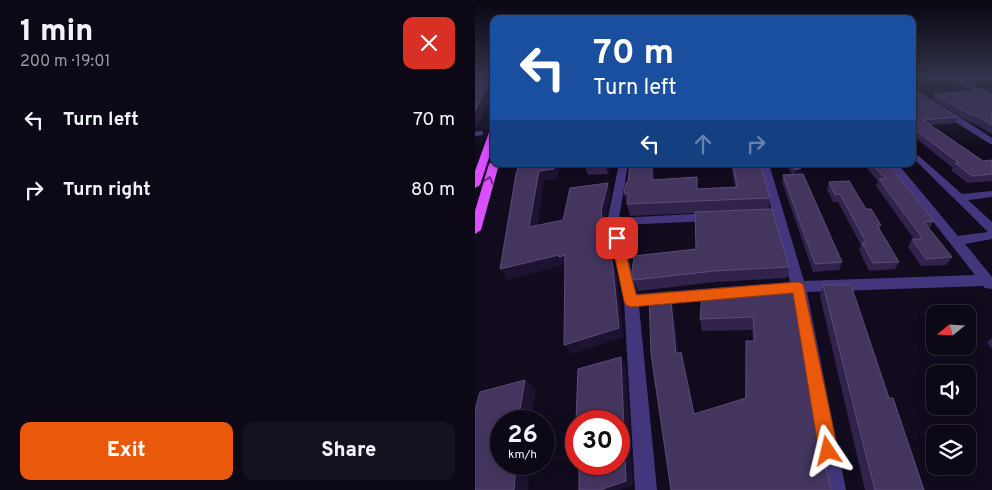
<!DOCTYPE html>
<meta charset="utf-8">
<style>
:root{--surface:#0d0816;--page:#16111f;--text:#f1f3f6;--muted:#9a9aa1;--line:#2d2935;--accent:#ea580c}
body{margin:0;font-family:Overpass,sans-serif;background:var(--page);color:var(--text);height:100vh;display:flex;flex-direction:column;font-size:19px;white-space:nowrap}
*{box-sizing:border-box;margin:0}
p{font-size:16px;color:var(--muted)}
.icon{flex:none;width:28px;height:28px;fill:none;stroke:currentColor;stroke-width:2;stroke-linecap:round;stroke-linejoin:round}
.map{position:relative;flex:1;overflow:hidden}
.drawer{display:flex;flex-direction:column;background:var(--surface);width:475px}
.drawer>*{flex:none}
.hud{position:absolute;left:15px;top:15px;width:426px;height:152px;border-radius:10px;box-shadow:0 2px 8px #0003,0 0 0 1px var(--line);background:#1a4fa0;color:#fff;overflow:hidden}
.needle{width:32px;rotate:252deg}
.fabs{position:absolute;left:451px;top:305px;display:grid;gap:10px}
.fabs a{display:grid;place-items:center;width:50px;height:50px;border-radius:10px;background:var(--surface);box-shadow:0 2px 8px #0003,0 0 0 1px var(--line);font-size:25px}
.speed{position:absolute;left:15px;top:410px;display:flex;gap:10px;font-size:25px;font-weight:700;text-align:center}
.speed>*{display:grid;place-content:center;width:65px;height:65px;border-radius:50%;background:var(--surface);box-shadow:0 2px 8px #0003,0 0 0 1px var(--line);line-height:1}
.speed small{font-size:12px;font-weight:400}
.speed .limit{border:8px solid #d22;background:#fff;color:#111}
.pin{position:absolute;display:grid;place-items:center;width:42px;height:42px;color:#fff;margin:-21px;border-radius:10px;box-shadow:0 2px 8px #0006}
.me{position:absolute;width:55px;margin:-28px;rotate:350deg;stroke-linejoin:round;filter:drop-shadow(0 0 4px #0008)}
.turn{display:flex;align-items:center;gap:18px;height:105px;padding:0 20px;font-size:22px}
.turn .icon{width:65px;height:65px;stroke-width:2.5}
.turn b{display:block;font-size:35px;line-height:42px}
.lanes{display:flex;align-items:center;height:48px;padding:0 20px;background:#0003;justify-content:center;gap:25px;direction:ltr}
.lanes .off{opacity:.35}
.round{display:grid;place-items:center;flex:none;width:52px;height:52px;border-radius:10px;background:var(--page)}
.headline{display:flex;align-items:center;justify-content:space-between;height:85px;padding:0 20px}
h1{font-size:30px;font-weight:800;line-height:38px}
.cta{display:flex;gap:10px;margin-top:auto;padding:10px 20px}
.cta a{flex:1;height:58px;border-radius:10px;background:var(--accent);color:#fff;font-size:20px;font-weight:800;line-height:58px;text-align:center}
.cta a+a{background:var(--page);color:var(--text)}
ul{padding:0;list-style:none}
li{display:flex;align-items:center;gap:15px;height:70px;padding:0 20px}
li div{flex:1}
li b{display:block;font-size:19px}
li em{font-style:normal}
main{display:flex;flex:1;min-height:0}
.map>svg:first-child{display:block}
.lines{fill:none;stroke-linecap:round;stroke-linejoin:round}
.minor{fill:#44367d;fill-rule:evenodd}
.major{fill:#da4fff;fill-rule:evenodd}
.wall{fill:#32234c}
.shaded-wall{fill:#1e1231}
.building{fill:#44355f;stroke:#5b4c78}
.oneway{stroke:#6b2a83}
.route{fill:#ea580c;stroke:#983908}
</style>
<main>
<section class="drawer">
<div class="headline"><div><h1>1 min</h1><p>200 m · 19:01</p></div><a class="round" style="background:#d93025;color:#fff"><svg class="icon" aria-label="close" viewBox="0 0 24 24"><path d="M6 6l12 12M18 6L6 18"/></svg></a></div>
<ul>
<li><svg class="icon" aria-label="left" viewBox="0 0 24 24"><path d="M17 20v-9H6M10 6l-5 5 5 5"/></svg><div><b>Turn left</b></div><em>70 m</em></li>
<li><svg class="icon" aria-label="right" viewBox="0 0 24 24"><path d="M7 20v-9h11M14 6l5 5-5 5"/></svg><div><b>Turn right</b></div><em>80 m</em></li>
</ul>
<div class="cta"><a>Exit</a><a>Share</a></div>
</section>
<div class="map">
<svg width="517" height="490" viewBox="0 0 517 490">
<rect width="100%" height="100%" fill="#110b1d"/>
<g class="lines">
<path class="minor" d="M475,78H482L517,94V99Z
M466,109H472L517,138V145L466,113Z
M5,131H8V135L0,136V132Z
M438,151L487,194L517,191V197L493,200L517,222V239L490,244L517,277V289L510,288L508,286L332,292L371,490H349L318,293L164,306L182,490H160L149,301L132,222L144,164H153L144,218L236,213L242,217L236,221L145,225L162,294L315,282L285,164H294L329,281L500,275L413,164H423L483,236L513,232L438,158Z"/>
<path class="major" d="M16,127H19V142L5,185L0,188V171Z
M19,161V164H24L6,230L0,234V211L14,164Z"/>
</g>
<path class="wall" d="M438,89L483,117L480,123L456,125L508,161L517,160V181L492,183L476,170L478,168L438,136Z
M459,94H517V134L497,122H494L457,99Z
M135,164L133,174L113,175L110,166Z
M256,164H285L295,198L294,209L314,267L312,278L240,282L163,291L159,280L221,249L220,213L155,216L149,193L180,180L223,189L260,187Z
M311,164H324L326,168L325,174L367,262L364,270L338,272L307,182L308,175L317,174Z
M388,164H419L417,169L459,221L454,229L477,257L471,265L446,266L433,247L437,239H439L401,186L403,181Z
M354,182L391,209L406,225L404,229L424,262L420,269L394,271L384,250L386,245L363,202H358L352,189Z
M348,285L414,398L449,490H390L345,296Z
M195,292L198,305L203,353L208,364L219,414L270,398L271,341H278L277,330L227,331L225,319L319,292L336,394L334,398L196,490Z
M517,338V349L512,342Z"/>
<path class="shaded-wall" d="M14,78H19V85L16,89L17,91L6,119L0,128V111L11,83Z
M80,164H85L83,179L69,181L61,238L54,227L64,171Z
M130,164H135L133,174Z
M177,164H179L180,192L177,180Z
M326,168L325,175L319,177L320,170Z
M133,183L136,193L130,222L133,237V243L136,251L142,277L149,337L97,354L89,345L128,240L126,211Z
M84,255H90V267L89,265L33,280L25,269Z
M195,292L198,305L204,365L201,354Z
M146,357L151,367L158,485L145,490H125Z
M50,380L61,389L56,421H43Z
M41,464H54L53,490H39Z"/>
<path class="building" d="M0,78H14L11,83H13L0,111Z
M438,89L483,117L448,120L508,161L517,160V174L497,176L480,163H484L438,128Z
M509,90L517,94V125L501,115L498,116L459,94Z
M44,164H80L79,169L64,171L54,227L88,220L95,188L133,183L126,211L129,227L128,240L132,241L138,267L144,328L89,345L90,255L84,257V255L25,269L41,174Z
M110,164H130L110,166Z
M155,164H177V180L222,177V189L262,187L258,164H285L295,198L152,204L154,194L149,193L151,183L153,182Z
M316,164H324L326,168L320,170Z
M397,164H419H413L459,221L449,222L477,257L451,259L437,239H448L404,179H411Z
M328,174L367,262L340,264L308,175Z
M374,181L391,209H396L406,225H402L424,262L398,263L387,243L391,242L365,194L360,195L354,182Z
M297,209L314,267L239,271L159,280L157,272L159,256L221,249L220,212Z
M348,285H376L414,398H418L449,490H400Z
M195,292L201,354L206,352L219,414L271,398V341H280L278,317L225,319L227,294L319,292L328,336L336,394H334L356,490H196L176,354L174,295Z
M146,357L151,481L125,490H104V464H144V421H101L103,369Z
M50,380L43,421H26V464H41L39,490H0V410L5,392Z"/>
<defs><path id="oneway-chevron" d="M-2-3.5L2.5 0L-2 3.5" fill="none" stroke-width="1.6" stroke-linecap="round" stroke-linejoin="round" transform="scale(1.25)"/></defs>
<use class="oneway" href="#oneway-chevron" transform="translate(14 180) rotate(-74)"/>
<linearGradient id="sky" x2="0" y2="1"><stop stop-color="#090610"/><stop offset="0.53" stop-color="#32344c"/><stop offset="1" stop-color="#32344c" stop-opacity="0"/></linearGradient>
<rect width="517" height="147" fill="url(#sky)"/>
<path class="route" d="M142,234L147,238L161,295L323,282L328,284L363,451L360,458L353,461L347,458L344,451L318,293L156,307L151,305L149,301L136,238Z"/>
</svg>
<div class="fabs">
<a><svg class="needle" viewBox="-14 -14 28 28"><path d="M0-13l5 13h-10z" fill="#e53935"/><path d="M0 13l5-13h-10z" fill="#9a9aa1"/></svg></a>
<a><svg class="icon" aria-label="sound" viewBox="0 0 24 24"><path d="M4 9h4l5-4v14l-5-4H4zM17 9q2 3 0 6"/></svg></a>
<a><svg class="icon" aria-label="layers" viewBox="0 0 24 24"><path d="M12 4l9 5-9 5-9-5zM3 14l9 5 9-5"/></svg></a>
</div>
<div class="speed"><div>26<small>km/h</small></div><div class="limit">30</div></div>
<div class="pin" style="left:142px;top:238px;background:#d93025"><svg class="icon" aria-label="arrive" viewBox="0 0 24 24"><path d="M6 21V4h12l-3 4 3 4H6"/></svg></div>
<svg class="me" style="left:353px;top:451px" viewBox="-20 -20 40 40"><path d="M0-17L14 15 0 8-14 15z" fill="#ea580c" stroke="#fff" stroke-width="4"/></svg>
<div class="hud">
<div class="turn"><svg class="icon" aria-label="left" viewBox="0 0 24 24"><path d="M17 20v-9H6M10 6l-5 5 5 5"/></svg><div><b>70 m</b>Turn left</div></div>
<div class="lanes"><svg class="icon" aria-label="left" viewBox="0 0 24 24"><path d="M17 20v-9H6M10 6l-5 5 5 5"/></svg><svg class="icon off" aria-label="ahead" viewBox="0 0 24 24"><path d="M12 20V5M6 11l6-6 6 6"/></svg><svg class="icon off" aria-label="right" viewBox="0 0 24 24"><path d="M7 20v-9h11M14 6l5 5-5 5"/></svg></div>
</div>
</div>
</main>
